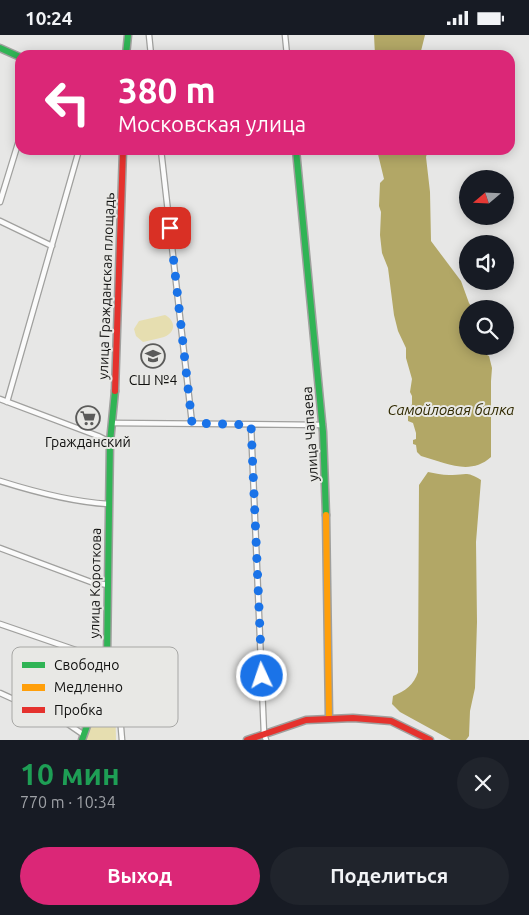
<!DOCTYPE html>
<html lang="ru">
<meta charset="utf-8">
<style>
:root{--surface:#171b24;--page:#20242c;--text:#f1f3f6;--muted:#9ea1a6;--accent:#db2777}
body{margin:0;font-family:Ubuntu,sans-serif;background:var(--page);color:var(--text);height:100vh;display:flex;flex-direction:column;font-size:19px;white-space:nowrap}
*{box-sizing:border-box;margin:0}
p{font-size:16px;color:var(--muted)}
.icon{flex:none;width:28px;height:28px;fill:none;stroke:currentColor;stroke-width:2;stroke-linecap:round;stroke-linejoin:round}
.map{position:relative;height:705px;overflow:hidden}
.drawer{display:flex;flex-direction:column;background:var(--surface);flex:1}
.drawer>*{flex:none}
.banner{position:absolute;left:15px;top:15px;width:500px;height:105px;border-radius:15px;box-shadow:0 2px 12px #0003;background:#db2777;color:#fff;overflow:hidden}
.needle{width:32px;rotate:251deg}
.buttons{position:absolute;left:459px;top:135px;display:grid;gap:10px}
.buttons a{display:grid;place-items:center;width:55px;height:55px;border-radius:50%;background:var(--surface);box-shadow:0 2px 12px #0003;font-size:25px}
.pin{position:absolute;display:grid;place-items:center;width:42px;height:42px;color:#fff;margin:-21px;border-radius:10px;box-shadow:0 2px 8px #0006}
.me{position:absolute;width:55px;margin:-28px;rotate:357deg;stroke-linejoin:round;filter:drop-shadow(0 0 4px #0008)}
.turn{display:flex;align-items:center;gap:18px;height:105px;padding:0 20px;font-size:22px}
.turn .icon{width:65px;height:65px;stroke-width:2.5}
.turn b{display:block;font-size:35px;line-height:42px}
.round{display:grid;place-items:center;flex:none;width:52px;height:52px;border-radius:26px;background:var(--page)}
.summary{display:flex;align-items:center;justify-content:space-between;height:85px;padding:0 20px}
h1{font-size:30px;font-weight:600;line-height:38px;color:#1e9e55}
.cta{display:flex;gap:10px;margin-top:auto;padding:10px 20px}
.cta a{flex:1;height:58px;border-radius:30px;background:var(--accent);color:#fff;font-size:20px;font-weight:600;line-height:58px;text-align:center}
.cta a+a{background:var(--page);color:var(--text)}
.status{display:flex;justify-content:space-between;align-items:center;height:35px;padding:0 25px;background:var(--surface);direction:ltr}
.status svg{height:14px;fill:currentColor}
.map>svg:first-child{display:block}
.green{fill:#e6deb0}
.water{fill:#b2a766}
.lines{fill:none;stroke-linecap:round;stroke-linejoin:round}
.street-casing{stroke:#a0a09e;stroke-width:7}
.fast-casing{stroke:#a0a09e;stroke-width:9}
.slow-casing{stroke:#a0a09e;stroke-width:9}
.jam-casing{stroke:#a0a09e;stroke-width:9}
.street{stroke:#fbfbfb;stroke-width:4.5}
.fast{stroke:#30b455;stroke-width:6}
.slow{stroke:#ff9f0a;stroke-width:6}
.jam{stroke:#e5322d;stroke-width:6}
.route{stroke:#1a73e8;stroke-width:9;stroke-dasharray:0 16.2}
.labels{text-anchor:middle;stroke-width:4;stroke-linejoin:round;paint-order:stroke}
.street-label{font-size:14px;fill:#10100f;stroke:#e8e8e5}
.poi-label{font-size:14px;fill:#10100f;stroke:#e8e8e5}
.water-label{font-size:15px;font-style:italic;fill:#302901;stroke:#e8e8e5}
.key{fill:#e8e8e5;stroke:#a7a7a5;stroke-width:1}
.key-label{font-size:14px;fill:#10100f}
</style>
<div class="status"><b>10:24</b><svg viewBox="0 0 49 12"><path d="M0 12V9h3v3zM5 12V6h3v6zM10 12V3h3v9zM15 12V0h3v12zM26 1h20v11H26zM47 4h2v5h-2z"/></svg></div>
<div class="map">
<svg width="529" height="705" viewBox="0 0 529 705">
<rect width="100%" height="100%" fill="#e7e7e6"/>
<path class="green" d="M165,280C175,285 177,297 164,302C158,304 150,305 143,307L136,301L134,294L139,286Z
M110,657L115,665L116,705H85L100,660Z"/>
<path class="water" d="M374,0H425L420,20H375Z
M377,115H428L426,122L430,157L431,206L461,246L469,268L473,274H468V311H481L483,318L489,321L492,333L491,346V422C470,441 446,428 421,421L417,417L416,410L413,409V405L416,404V398L413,388L408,386V379L412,369V361L410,357L412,344L406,323V313L398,296L394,280L388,233L382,218L380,200L381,177L379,171L380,148L384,144Z
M428,437C435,438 442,440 449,440C465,441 465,435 481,445L476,507L477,587L475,653L470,676L469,701L466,705H451L400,677L392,669L393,661C405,656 414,650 418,637L419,450Z"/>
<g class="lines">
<g class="street-casing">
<path id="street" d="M149,0L151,20
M285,0L287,20
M161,115L192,388
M0,167L20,102
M0,186L52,211
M0,364L98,401L110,407
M7,367L79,115
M112,388L323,390
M251,390L264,699L266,705
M0,446C35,457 72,467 108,469
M0,513L91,547L108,550
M0,589L90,620L115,621L122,705
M0,658L68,689L84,700"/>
</g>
<g class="fast-casing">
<path id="fast" d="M0,13L20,22
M126,20L128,0
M296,115L323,397L326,480
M82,705L100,654L107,622L110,407L115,356"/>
</g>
<g class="slow-casing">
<path id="slow" d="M326,480L329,683"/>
</g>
<g class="jam-casing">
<path id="jam" d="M115,356L123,115
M247,705L306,685L353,683L391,686L430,705"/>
</g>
<use href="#street" class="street"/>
<use href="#fast" class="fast"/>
<use href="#slow" class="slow"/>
<use href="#jam" class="jam"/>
</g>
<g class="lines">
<path class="route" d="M170,193L192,388L251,390L262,641"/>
</g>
<defs>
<g id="school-ring" transform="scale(1.25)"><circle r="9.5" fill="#e8e8e5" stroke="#5b5b5a" stroke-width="1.5"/><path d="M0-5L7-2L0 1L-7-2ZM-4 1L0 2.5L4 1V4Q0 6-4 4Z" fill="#5b5b5a"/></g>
<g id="supermarket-ring" transform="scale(1.25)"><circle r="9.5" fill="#e8e8e5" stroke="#5b5b5a" stroke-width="1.5"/><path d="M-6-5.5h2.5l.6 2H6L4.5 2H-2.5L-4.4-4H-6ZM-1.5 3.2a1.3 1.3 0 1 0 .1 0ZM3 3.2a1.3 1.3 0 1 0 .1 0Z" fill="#5b5b5a"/></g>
</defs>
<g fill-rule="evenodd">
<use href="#school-ring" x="153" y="321"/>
<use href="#supermarket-ring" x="88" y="383"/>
</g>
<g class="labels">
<g class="street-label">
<text transform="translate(106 251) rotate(-88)" y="5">улица Гражданская площадь</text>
<text transform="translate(310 399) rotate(-94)" y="5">улица Чапаева</text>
<text transform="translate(95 548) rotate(-89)" y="5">улица Короткова</text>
</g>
<g class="poi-label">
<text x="153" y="350">СШ №4</text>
<text x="88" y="412">Гражданский</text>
</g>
<g class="water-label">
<text x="451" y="380">Самойловая балка</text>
</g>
</g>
<rect x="12" y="612" width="166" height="80" rx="8" class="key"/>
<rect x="22" y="627" width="23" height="6" fill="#30b455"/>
<rect x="22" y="649" width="23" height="7" fill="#ff9f0a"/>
<rect x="22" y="672" width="23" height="6" fill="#e5322d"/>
<g class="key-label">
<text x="54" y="635">Свободно</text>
<text x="54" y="657">Медленно</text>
<text x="54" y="680">Пробка</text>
</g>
</svg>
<div class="buttons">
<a><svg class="needle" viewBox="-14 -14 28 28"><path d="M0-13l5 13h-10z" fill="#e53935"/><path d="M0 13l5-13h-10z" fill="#9ea1a6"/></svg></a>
<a><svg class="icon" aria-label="sound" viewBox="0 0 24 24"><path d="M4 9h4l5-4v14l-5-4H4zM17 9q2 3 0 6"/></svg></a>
<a><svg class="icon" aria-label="search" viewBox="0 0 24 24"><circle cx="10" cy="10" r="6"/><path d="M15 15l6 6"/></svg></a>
</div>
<div class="pin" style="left:170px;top:193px;background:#d93025"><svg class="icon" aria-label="arrive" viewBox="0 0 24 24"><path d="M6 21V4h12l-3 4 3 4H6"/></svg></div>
<svg class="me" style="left:262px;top:641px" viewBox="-20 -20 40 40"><circle r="17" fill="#1a73e8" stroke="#fff" stroke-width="3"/><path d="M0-11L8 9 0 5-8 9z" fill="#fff"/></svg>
<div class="banner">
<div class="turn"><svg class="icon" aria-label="left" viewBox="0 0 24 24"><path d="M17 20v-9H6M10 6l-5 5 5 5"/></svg><div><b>380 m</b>Московская улица</div></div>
</div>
</div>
<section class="drawer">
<div class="summary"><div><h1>10 мин</h1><p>770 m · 10:34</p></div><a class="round"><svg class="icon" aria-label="close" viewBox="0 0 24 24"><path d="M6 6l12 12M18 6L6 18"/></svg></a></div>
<div class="cta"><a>Выход</a><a>Поделиться</a></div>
</section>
